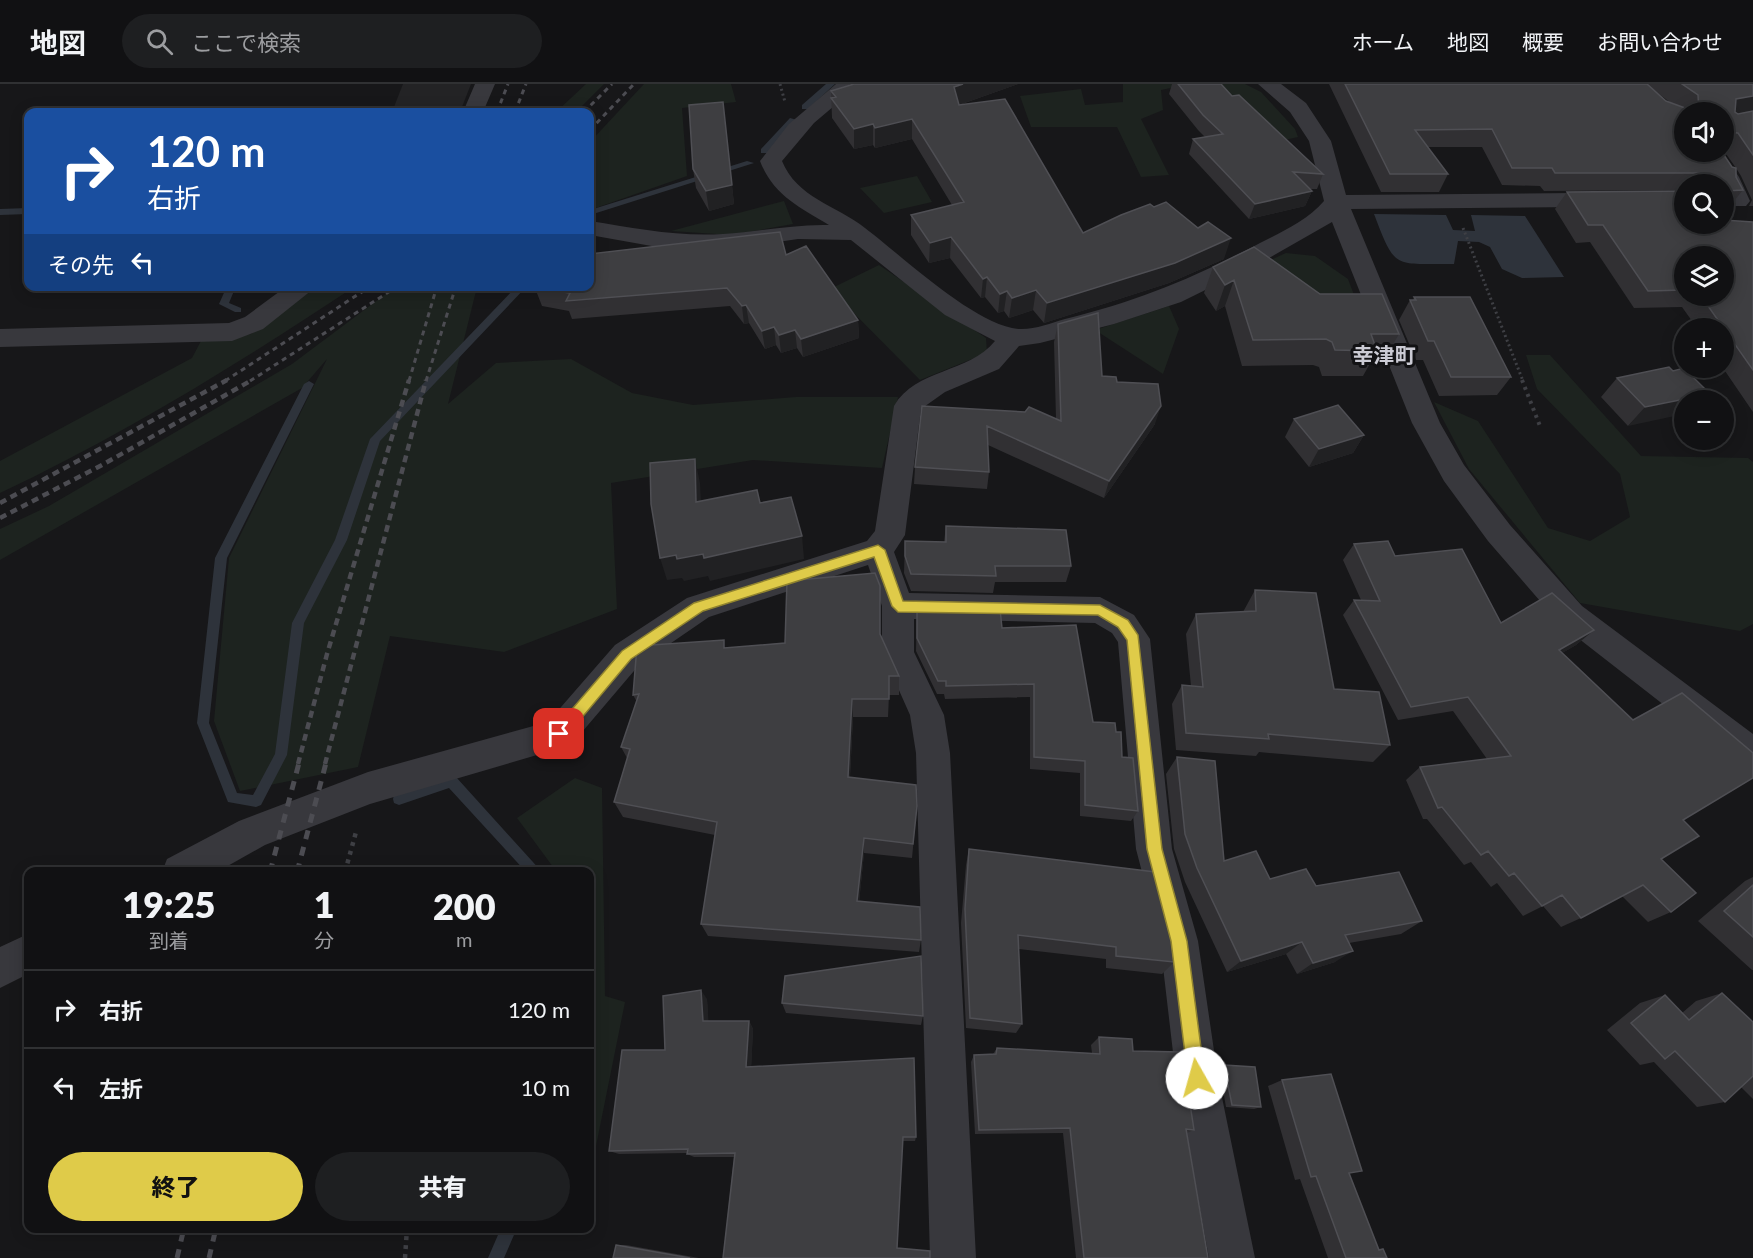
<!DOCTYPE html>
<html lang="ja">
<meta charset="utf-8">
<style>
:root{--surface:#111113;--page:#1e1f21;--text:#f1f3f6;--muted:#9c9da0;--line:#303133;--accent:#dfcb49}
body{margin:0;font-family:Lato,"Noto Sans JP",sans-serif;background:var(--page);color:var(--text);height:100vh;display:flex;flex-direction:column;font-size:22px;white-space:nowrap}
*{box-sizing:border-box;margin:0}
p{font-size:20px;color:var(--muted)}
.icon{flex:none;width:33px;height:33px;fill:none;stroke:currentColor;stroke-width:2;stroke-linecap:round;stroke-linejoin:round}
.map{position:relative;flex:1;overflow:hidden}
.side{position:absolute;left:24px;top:783px;width:570px;height:366px;display:flex;flex-direction:column;background:var(--surface);border-radius:12px;box-shadow:0 3px 15px #0003,0 0 0 2px var(--line)}
.side>*{flex:none}
.guide{position:absolute;left:24px;top:24px;width:570px;height:183px;border-radius:12px;box-shadow:0 3px 15px #0003,0 0 0 2px var(--line);background:#1a4fa0;color:#fff;overflow:hidden}
.controls{position:absolute;left:1674px;top:18px;display:grid;gap:12px}
.controls a{display:grid;place-items:center;width:60px;height:60px;border-radius:50%;background:var(--surface);box-shadow:0 3px 15px #0003,0 0 0 2px var(--line);font-size:30px}
.pin{position:absolute;display:grid;place-items:center;width:51px;height:51px;color:#fff;margin:-26px;border-radius:12px;box-shadow:0 3px 9px #0006}
.me{position:absolute;width:66px;margin:-33px;rotate:353deg;stroke-linejoin:round;filter:drop-shadow(0 0 4px #0008)}
.turn{display:flex;align-items:center;gap:21px;height:126px;padding:0 24px;font-size:27px}
.turn .icon{width:78px;height:78px;stroke-width:2.5}
.turn b{display:block;font-size:42px;line-height:51px}
.then{display:flex;align-items:center;height:57px;padding:0 24px;background:#0003;gap:12px;font-size:22px}
.eta{display:flex;justify-content:space-evenly;align-items:center;height:102px;text-align:center}
.eta b{font-size:36px;font-weight:800;line-height:42px}
.primary-button{display:flex;gap:12px;margin-top:auto;padding:12px 24px}
.primary-button a{flex:1;height:69px;border-radius:36px;background:var(--accent);color:#111;font-size:24px;font-weight:800;line-height:69px;text-align:center}
.primary-button a+a{background:var(--page);color:var(--text)}
ul{padding:0;list-style:none}
li{display:flex;align-items:center;gap:18px;height:78px;padding:0 24px;border-top:2px solid var(--line)}
li div{flex:1}
li b{display:block;font-size:22px}
li em{font-style:normal}
header{display:flex;align-items:center;gap:36px;box-sizing:border-box;height:84px;padding:0 30px;background:var(--surface);border-bottom:2px solid var(--line)}
header strong{font-size:28px}
nav{display:flex;gap:33px;margin-inline-start:auto;font-size:21px}
.search{width:420px;height:54px;background:var(--page);display:flex;align-items:center;gap:15px;box-sizing:border-box;padding:0 21px;border-radius:33px;color:var(--muted);font-size:22px}
.map>svg:first-child{display:block}
.built{fill:#232325}
.green{fill:#1d231f}
.water{fill:#2e333b}
.lines{fill:none;stroke-linecap:round;stroke-linejoin:round}
.stream{fill:#2e333b;fill-rule:evenodd}
.path-far2{stroke:#3e3f44;stroke-width:3;stroke-dasharray:2 3;stroke-linecap:butt}
.path-far1{stroke:#3e3f44;stroke-width:4;stroke-dasharray:3 4.5;stroke-linecap:butt}
.path{stroke:#3e3f44;stroke-width:4.5;stroke-dasharray:4 5;stroke-linecap:butt}
.minor{fill:#38383d;fill-rule:evenodd}
.rail-far2{stroke:#4c4c52;stroke-width:3;stroke-dasharray:5 4.5;stroke-linecap:butt}
.rail-far1{stroke:#4c4c52;stroke-width:4.5;stroke-dasharray:7 5;stroke-linecap:butt}
.rail{stroke:#4c4c52;stroke-width:5;stroke-dasharray:9 8;stroke-linecap:butt}
.wall{fill:#313033;fill-rule:evenodd}
.shaded-wall{fill:#212123}
.building{fill:#3e3e41;stroke:#4f4f54;stroke-width:1.5}
.route{fill:#dfcb49;stroke:#91842f;stroke-width:1.5}
.labels{text-anchor:middle;stroke-width:6;stroke-linejoin:round;paint-order:stroke}
.quarter-label{font-size:21px;font-weight:bold;fill:#cbcbd4;stroke:#121214}
</style>
<header>
<strong>地図</strong>
<div class="search"><svg class="icon" aria-label="search" viewBox="0 0 24 24"><circle cx="10" cy="10" r="6"/><path d="M15 15l6 6"/></svg>ここで検索</div>
<nav><a>ホーム</a><a>地図</a><a>概要</a><a>お問い合わせ</a></nav>
</header>
<div class="map">
<svg width="1753" height="1174" viewBox="0 0 1753 1174">
<rect width="100%" height="100%" fill="#171719"/>
<path class="built" d="M403,0H471L460,28H392Z"/>
<path class="green" d="M586,0H604L576,28H556Z
M644,0H731L736,18L682,24L687,92L590,126V58Z
M1123,0H1190L1161,6L1163,26L1141,35L1169,91L1141,93L1117,43H1031L1020,12L1081,5L1085,21L1123,18Z
M1206,0H1245L1261,8L1295,45L1298,53L1276,58Z
M917,92L932,118L884,129L860,104Z
M784,117L793,140L731,151L671,147Z
M1286,169L1315,172L1348,195L1359,224L1281,201L1257,182Z
M879,181L986,254L987,269L920,296L830,205Z
M316,203H354C241,278 123,351 0,409V377L192,274L202,255L251,250Z
M395,203H477L448,320L496,279L571,275L632,309L693,321L796,313H898L882,384L753,376L611,399L617,525L504,568L390,552L358,683L240,707L214,637L229,474L327,275L302,304L0,476V445L49,422L292,280Z
M1169,222L1179,245L1163,290L1095,246Z
M1526,271H1550L1641,372L1748,374L1753,378V540L1740,547L1580,519L1469,385L1434,318L1478,337L1548,444L1590,457L1630,433L1620,390L1537,305Z
M575,694L602,704L605,912L625,918L590,1092V788L556,787L517,734Z"/>
<path class="water" d="M1374,130L1446,131L1453,146L1475,147L1471,131L1525,132L1564,193L1522,194L1502,185L1490,163L1479,158L1458,157L1454,180C1394,179 1396,188 1374,130Z"/>
<g class="lines">
<path class="stream" d="M826,0H835L808,25H802V21Z
M790,34L797,36L767,69H761V65Z
M747,77L754,79L590,131V126Z
M28,124V130L0,131V125Z
M227,202H236L229,219L241,224V228H235L219,220Z
M517,202H527L380,357L347,456L304,539L287,671L261,721L256,723L228,718L197,639L215,474L304,300L309,297L314,300L227,474L209,639L237,709L253,711L275,670L292,539L335,456L370,355Z
M451,691L456,693L542,788H526L449,704L399,721L394,719L393,715L394,711Z
M501,1144H517L504,1174H488Z"/>
<path class="path-far2" d="M780,0L785,18
M1463,144L1523,297"/>
<path class="path-far1" d="M1522,296L1540,342"/>
<path class="path" d="M345,788L356,748
M405,1174L407,1144"/>
<path class="minor" d="M475,0H495L483,28H463Z
M836,0H860L814,39L782,77C797,114 836,121 865,144C902,172 967,234 1012,244C1029,248 1048,240 1065,235C1138,217 1194,194 1260,159C1283,147 1307,137 1324,117L1309,57L1290,28L1258,0H1281L1306,19L1331,57L1346,111L1684,108V122L1351,125L1440,339L1464,381L1510,441L1582,522L1753,650V686L1741,681L1560,540L1488,457L1444,397L1412,339L1332,138L1262,178L1181,218L1114,240L1040,259L1019,262L999,285L945,308L921,325L905,451L894,468L909,509L1100,513L1134,531L1150,555L1172,765L1198,857L1218,994L1255,1174H1209L1176,994L1160,857L1136,765L1118,558L1112,549L1095,539L914,535V568L944,631L950,669L976,1174H930L916,669L910,631L882,568V522L868,481L709,533L639,581L571,661L370,720L265,761L217,788H162L167,775L239,737L368,688L548,638L615,561L687,514L867,457L875,447L894,322C916,284 968,290 995,257L945,231L851,156L798,155L723,166H674L590,151V137C634,144 678,153 723,150C759,148 793,140 829,141C799,123 773,111 760,77L789,40Z
M1700,68H1722L1739,93L1750,117L1746,122H1730L1724,110V100H1720Z
M287,202H317L263,245L232,257L0,263V245L229,239L245,233Z
M28,850V890L0,904V863Z"/>
<path class="rail-far2" d="M497,28L508,0
M515,28L526,0
M584,28L612,0
M590,46L634,0
M225,297L371,202
M250,297L398,202
M409,297L437,202
M426,297L456,202"/>
<path class="rail-far1" d="M0,419L227,296
M0,434L102,381L252,296
M298,680L327,570L409,296
M325,680L426,296"/>
<path class="rail" d="M270,788L299,679
M297,788L326,679
M177,1174L184,1144
M209,1174L216,1144"/>
</g>
<path class="wall" d="M849,0H1018L959,21L1083,149L1224,175L1169,199L1044,239L1033,226L1009,234L1004,227L998,229L985,213L981,214L950,174L929,179L911,151V131L952,121L912,55L875,64L873,61L854,65L832,34L831,7L849,1Z
M1172,0H1221L1232,12L1323,90L1317,105H1309L1312,107L1305,122L1249,135L1189,70L1193,55L1205,53L1198,46L1169,10Z
M1329,0H1753V122H1749L1752,116L1741,92L1736,84V93L1743,106L1729,123L1724,124V100H1684V106L1544,107L1540,102L1502,101L1482,63H1428L1448,90L1439,108H1381ZM1655,7L1671,19L1666,17ZM1684,28H1724V67L1736,84L1732,83Z
M725,38L734,120L709,127L696,104L693,85Z
M1567,108L1684,140L1753,138V328L1723,284L1724,244H1697L1682,223L1634,224L1590,158L1576,159L1555,125ZM1684,172L1724,212H1684Z
M590,166L591,170L786,171L858,236L859,254L803,273L797,264L781,269L776,261L765,265L749,239L744,240L730,222L572,235L569,227L542,222L535,204L590,202Z
M1213,183L1320,210L1399,250L1384,276H1372L1363,292H1322L1319,283L1313,281L1242,282L1225,222L1216,227L1204,209Z
M1414,213L1511,293L1497,311L1439,312L1423,276H1416L1399,236L1410,216H1413Z
M1058,240L1102,292L1117,298L1155,340L1104,414L988,361L989,388L987,405L914,400L915,383L922,322L1056,335L1054,258Z
M1684,284L1628,342L1601,313L1617,294L1673,287Z
M1294,335L1364,351L1353,369L1309,383L1285,353Z
M946,442L1071,482L1066,498H995L993,509L911,507L904,489L905,457L944,458Z
M1354,460L1395,472L1501,539L1594,546L1576,561L1562,569L1683,736L1661,775L1671,828L1648,838L1622,812L1581,834L1561,843L1543,822L1523,832L1497,799L1491,803L1471,778L1464,781L1427,735H1423L1406,696L1420,683L1487,675L1453,627L1398,636L1343,531L1354,516H1361L1343,476Z
M1255,506L1334,605L1390,661L1373,678L1259,668L1256,672L1176,666L1172,620L1182,601L1191,602L1186,550L1196,530L1243,528Z
M917,523L1002,544L1093,638L1116,648L1122,673L1138,727L1131,737L1080,732V689L1030,685V613L945,615L944,610H937L916,567Z
M880,550L899,592V611H889L888,633H853L850,693L917,722L912,774L864,769L859,818L921,856L919,868L708,852L701,840L715,751L623,733L614,718L627,674L621,663L637,618L633,611L726,564Z
M1177,673L1224,777L1270,795L1316,802L1422,837L1401,850L1349,859L1335,878L1297,890L1286,870L1227,888L1185,798L1174,765L1166,690Z
M969,765L1174,878L1162,890L1106,884V875L1019,865L1022,940L1016,949L966,944L961,839L966,781Z
M1753,793V886H1752L1698,837L1745,797Z
M1722,909L1753,938V1015L1741,1003L1725,1018L1697,1023L1654,978L1640,981L1607,946L1640,919L1665,911L1682,929L1696,917Z
M707,915L708,937H749L753,945L751,983L916,1053L915,1057H903L723,1174L734,1073H694L687,1070V1069L619,1070L609,1067L665,966Z
M782,919L923,932L921,941L786,929Z
M1099,953L1133,967L1194,1046L1187,1049L1208,1174H1076L1063,1049L975,1050L971,978L974,971L993,970L997,964L1092,969L1091,961Z
M1224,981L1261,1023L1254,1025L1226,1023L1219,984Z
M1282,996L1362,1087L1349,1089L1378,1165H1383L1387,1174H1328L1300,1095L1295,1096L1268,1002Z
M616,1161H626L699,1174H613Z"/>
<path class="shaded-wall" d="M963,0H1018L953,23L954,3Z
M1753,12V28L1724,32L1736,15Z
M723,18L734,120L709,127L706,107Z
M912,35V55L875,64V44Z
M873,40V61L854,65V45Z
M1312,107L1305,122L1249,135L1255,120Z
M951,153L950,174L929,179L930,159Z
M1231,154L1224,175L1169,199L1044,239L1047,219Z
M987,193L985,213L981,214L983,195Z
M1234,196L1225,222L1216,227L1225,201Z
M1036,206L1033,226L1009,234L1012,214Z
M1007,207L1004,227L998,229L1000,210Z
M746,221L749,239L744,240L742,222Z
M858,236L859,254L803,273L801,255Z
M774,243L776,261L765,265L762,247Z
M795,246L797,264L781,269L779,251Z
M1710,310L1703,316H1684V330L1628,342L1645,323Z
M1161,322L1155,340L1104,414L1109,397Z
M1364,351L1353,369L1309,383L1319,365Z
M695,375L700,399L702,441L696,418Z
M802,452L804,475L710,497L708,492L684,497L682,494L667,496L660,474Z
M1594,546L1576,561L1542,581L1559,566Z
M852,615L853,633L849,709L848,693Z
M864,754V769L858,830L857,817Z
M1302,858L1286,870L1227,888L1241,877Z
M1353,867L1335,878L1297,890L1313,879Z
M701,906L707,915L709,945L703,937Z
M749,937L753,945L751,989L746,983Z"/>
<path class="building" d="M854,0H963L954,3L959,21L1005,15L1083,149L1121,131L1150,120L1154,123L1166,118L1198,144L1208,138L1231,154L1175,179L1047,219L1036,206L1012,214L1007,207L1000,210L987,193L983,195L951,153L930,159L911,131L964,118L912,35L875,44L873,40L854,45L831,14L836,13L831,7Z
M1178,0H1221L1232,12L1239,11L1323,90L1293,88L1312,107L1255,120L1193,55L1223,50L1203,31Z
M1345,0H1647L1666,17L1696,28H1684V68H1722L1732,83L1736,84V93L1743,106L1724,107V100H1698L1699,89H1555L1552,84H1512L1492,45L1415,46L1448,90H1390Z
M1682,0H1753V12L1736,15L1735,28L1738,30L1753,27V71L1738,49L1724,48V28H1699L1698,11Z
M723,18L732,101L706,107L693,85L689,21Z
M1684,107V140H1724V136L1753,138V286L1701,212H1724V172H1684V206L1648,207L1603,141H1588L1567,108Z
M780,148L786,171L806,162L858,236L801,255L795,246L779,251L774,243L762,247L746,221L742,222L727,204L566,217L570,209L535,204L537,202H590V169V170Z
M1254,163L1320,210H1382L1399,250H1371L1377,267L1335,266L1332,258L1326,255L1253,256L1234,196L1225,201L1213,183Z
M1414,213H1470L1511,293H1451L1434,257H1428L1410,216H1416Z
M1098,229L1102,292L1116,293L1117,298L1158,300L1161,322L1109,397L987,342L989,388L915,383L922,322L1025,328L1029,323L1061,337L1058,240Z
M1669,283L1673,287L1684,284L1710,310L1645,323L1617,294Z
M1338,321L1364,351L1319,365L1294,335Z
M695,375L696,418L757,406L760,419L791,413L802,452L704,474L703,470L677,475L676,471L660,474L651,420L650,379Z
M946,442L1066,446L1071,482H995L996,492L911,490L905,472V457L946,458Z
M1388,457L1395,472L1462,465L1501,539L1552,509L1594,546L1559,566L1633,636L1682,609L1753,669V694L1683,736L1699,752L1661,775L1696,809L1671,828L1643,801L1581,834L1562,811L1542,822L1514,789L1509,792L1488,767L1481,771L1442,723L1438,724L1420,683L1511,672L1468,613L1411,623L1354,516L1380,517L1354,460Z
M875,489L880,502V550L899,592H889V615H852L848,693L916,701L917,722L913,760L864,754L857,817L920,823L921,856L701,840L717,738L614,718L630,665L621,663L639,610L633,611L637,562L724,556V564L785,559L787,497Z
M1255,506L1316,509L1334,605L1379,608L1390,661L1268,650L1269,655L1186,649L1182,601L1203,603L1196,530L1256,527Z
M917,523L1000,525L1002,544L1076,541L1093,638L1115,639L1116,648H1121L1122,673L1133,674L1138,727L1085,721V677L1034,673V600L946,602V597H938L917,554Z
M1177,673L1215,677L1224,777L1256,767L1270,795L1306,785L1316,802L1399,788L1422,837L1345,851L1353,867L1313,879L1302,858L1241,877L1197,784L1185,750Z
M969,765L1155,788L1170,844L1174,878L1116,872V863L1018,851L1022,940L970,934L965,825Z
M1753,801V853L1724,827Z
M921,872L923,932L782,919L785,892Z
M701,906L703,937H749L746,983L914,974L916,1053H903L897,1164L930,1167V1174H723L735,1069L687,1070L688,1065L609,1067L622,966H665L663,912Z
M1722,909L1753,938V992L1725,1018L1675,967L1665,975L1631,939L1665,911L1689,936Z
M1099,953L1132,955L1133,967L1182,968L1194,1046L1186,1045L1208,1174H1084L1070,1044L979,1046L974,971L996,970L997,964L1100,970Z
M1224,981L1255,983L1261,1023L1232,1021Z
M1331,990L1362,1087L1349,1089L1379,1166L1383,1165L1387,1174H1346L1316,1092L1311,1093L1282,996Z
M616,1161L690,1174H613Z"/>
<path class="route" d="M878,461L885,466L903,517L1100,521L1128,536L1138,551L1162,765L1187,857L1205,994L1203,1001L1197,1003L1190,1001L1188,994L1171,857L1147,765L1127,556L1118,543L1098,531L898,528L892,522L874,473L703,527L631,575L564,655H554V646L622,567L694,519Z"/>
<g class="labels">
<g class="quarter-label">
<text x="1384" y="279">幸津町</text>
</g>
</g>
</svg>
<div class="controls">
<a><svg class="icon" aria-label="sound" viewBox="0 0 24 24"><path d="M4 9h4l5-4v14l-5-4H4zM17 9q2 3 0 6"/></svg></a>
<a><svg class="icon" aria-label="search" viewBox="0 0 24 24"><circle cx="10" cy="10" r="6"/><path d="M15 15l6 6"/></svg></a>
<a><svg class="icon" aria-label="layers" viewBox="0 0 24 24"><path d="M12 4l9 5-9 5-9-5zM3 14l9 5 9-5"/></svg></a>
<a>+</a>
<a>−</a>
</div>
<div class="pin" style="left:559px;top:650px;background:#d93025"><svg class="icon" aria-label="arrive" viewBox="0 0 24 24"><path d="M6 21V4h12l-3 4 3 4H6"/></svg></div>
<svg class="me" style="left:1197px;top:994px" viewBox="-20 -20 40 40"><circle r="19" fill="#fff"/><path d="M0-13L10 11 0 6-10 11z" fill="#dfcb49"/></svg>
<div class="guide">
<div class="turn"><svg class="icon" aria-label="right" viewBox="0 0 24 24"><path d="M7 20v-9h11M14 6l5 5-5 5"/></svg><div><b>120 m</b>右折</div></div>
<div class="then">その先<svg class="icon" aria-label="left" viewBox="0 0 24 24"><path d="M17 20v-9H6M10 6l-5 5 5 5"/></svg></div>
</div>
<section class="side">
<div class="eta">
<div><b>19:25</b><p>到着</p></div>
<div><b>1</b><p>分</p></div>
<div><b>200</b><p>m</p></div>
</div>
<ul>
<li><svg class="icon" aria-label="right" viewBox="0 0 24 24"><path d="M7 20v-9h11M14 6l5 5-5 5"/></svg><div><b>右折</b></div><em>120 m</em></li>
<li><svg class="icon" aria-label="left" viewBox="0 0 24 24"><path d="M17 20v-9H6M10 6l-5 5 5 5"/></svg><div><b>左折</b></div><em>10 m</em></li>
</ul>
<div class="primary-button"><a>終了</a><a>共有</a></div>
</section>
</div>
